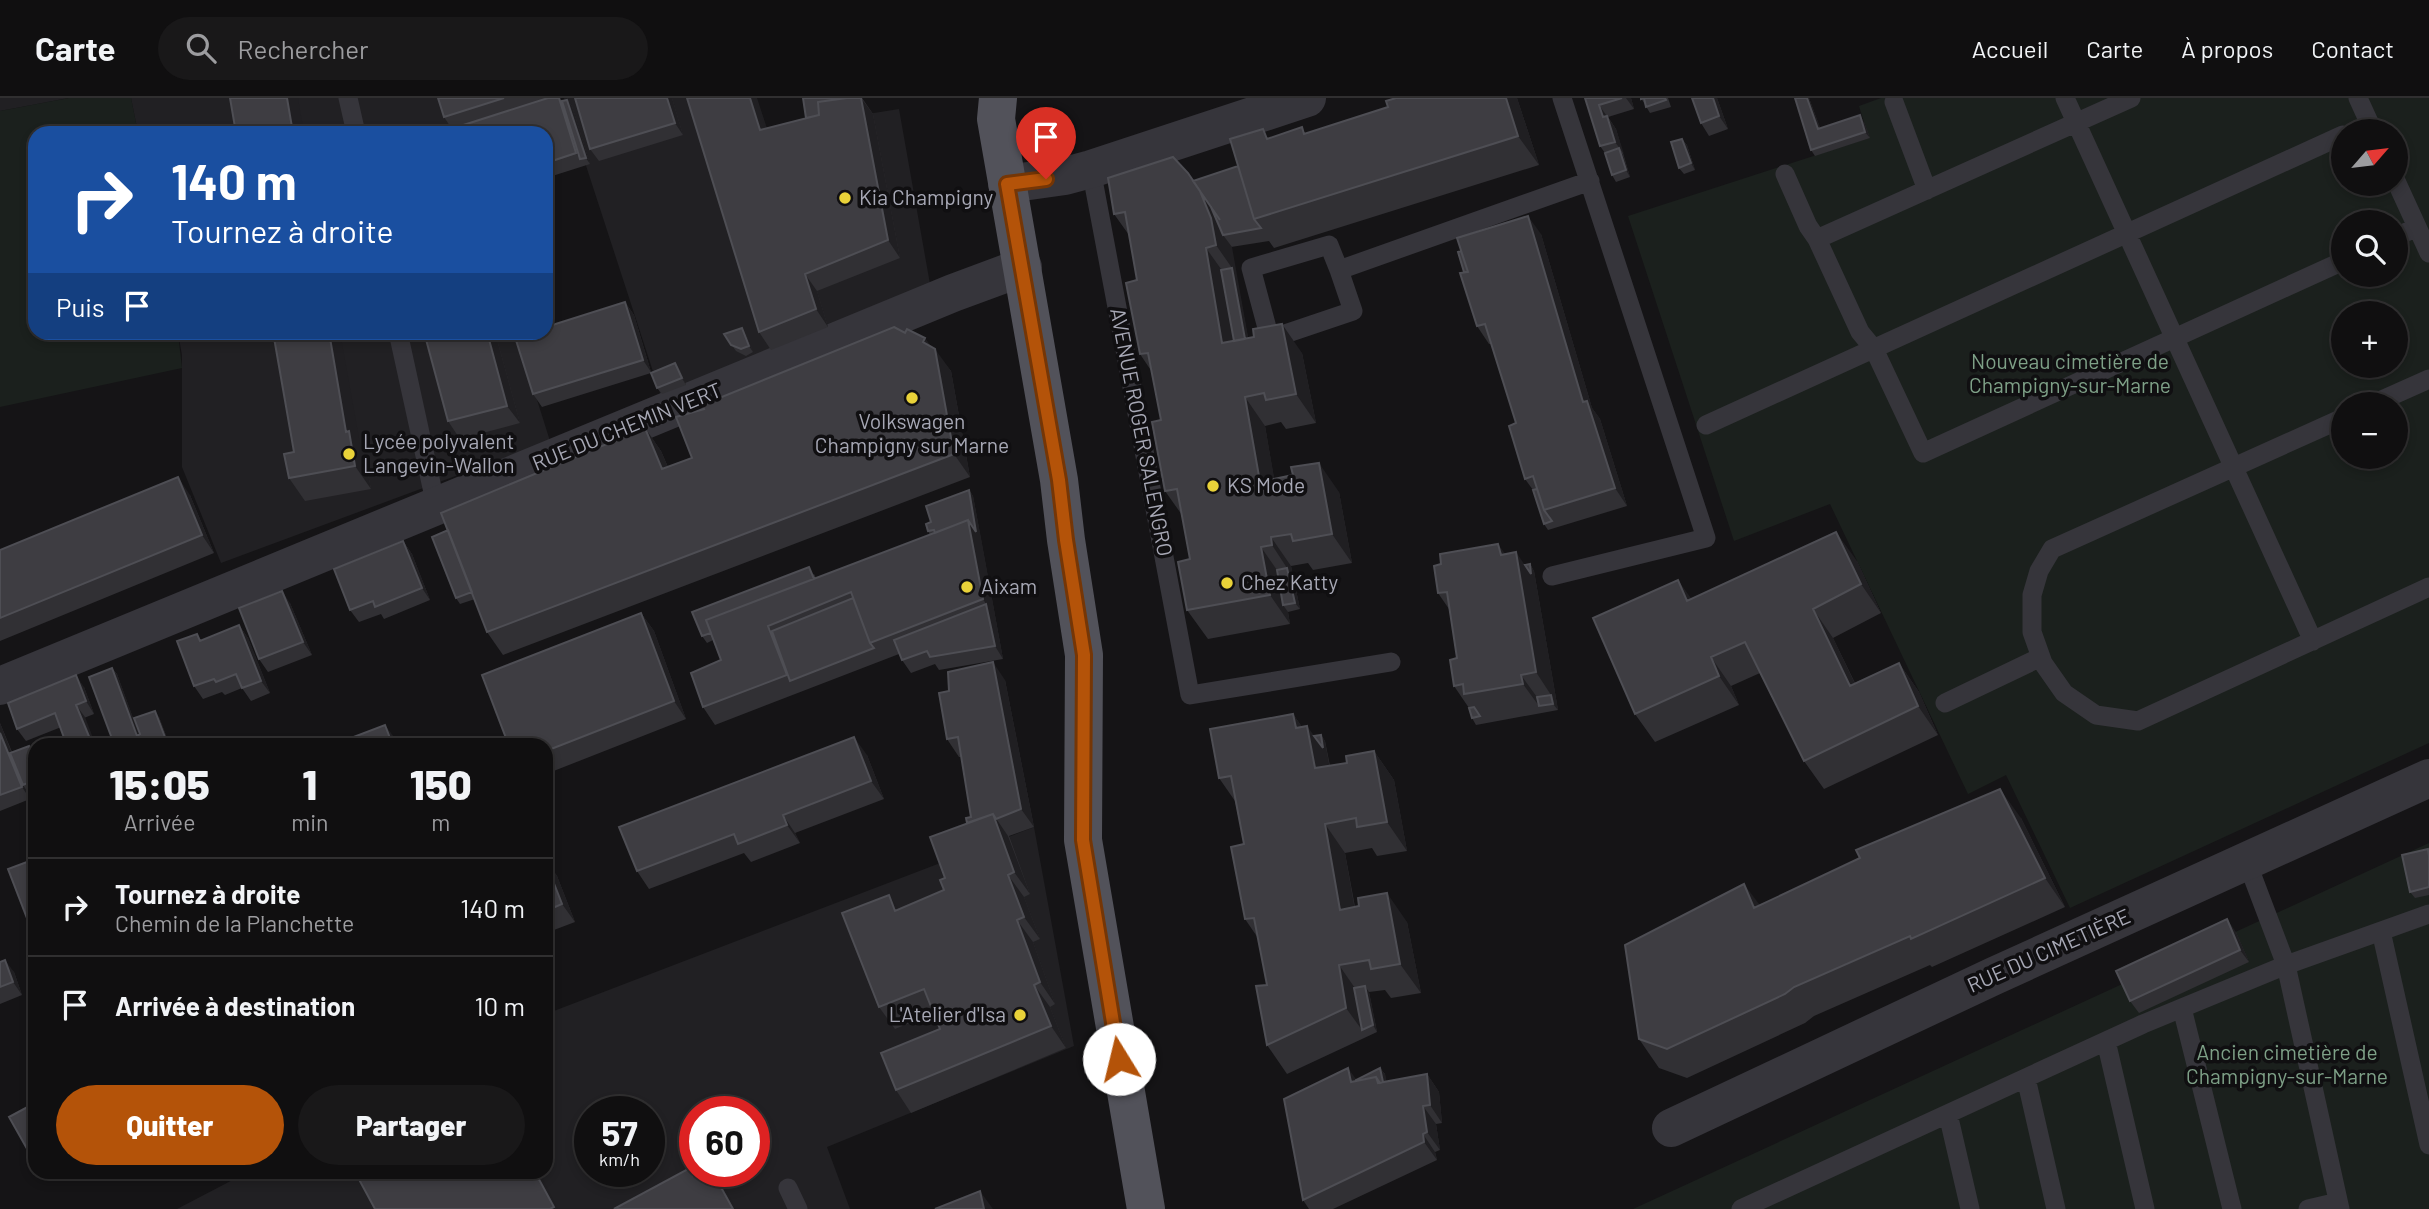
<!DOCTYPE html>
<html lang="fr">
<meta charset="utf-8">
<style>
:root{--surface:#100f10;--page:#191819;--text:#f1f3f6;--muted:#9c9c9f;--line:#302f30;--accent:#b45309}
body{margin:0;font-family:Barlow,sans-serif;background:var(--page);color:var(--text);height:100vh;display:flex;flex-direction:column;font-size:26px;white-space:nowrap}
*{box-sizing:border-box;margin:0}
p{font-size:23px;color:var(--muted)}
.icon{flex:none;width:38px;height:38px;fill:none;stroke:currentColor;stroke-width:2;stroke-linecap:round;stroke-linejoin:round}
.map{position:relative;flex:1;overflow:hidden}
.side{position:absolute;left:28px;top:640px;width:525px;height:441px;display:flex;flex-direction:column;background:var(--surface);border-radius:21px;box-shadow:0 4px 10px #0003,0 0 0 2px var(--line)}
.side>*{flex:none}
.top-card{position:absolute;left:28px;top:28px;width:525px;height:214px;border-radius:21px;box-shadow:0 4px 10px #0003,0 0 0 2px var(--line);background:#1a4fa0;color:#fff;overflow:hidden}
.needle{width:46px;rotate:62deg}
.controls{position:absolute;left:2331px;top:21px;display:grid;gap:14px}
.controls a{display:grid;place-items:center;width:77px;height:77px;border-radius:50%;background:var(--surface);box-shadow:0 4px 10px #0003,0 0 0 2px var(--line);font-size:35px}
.speed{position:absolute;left:574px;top:998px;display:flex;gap:14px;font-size:35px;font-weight:700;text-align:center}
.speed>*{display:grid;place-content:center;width:91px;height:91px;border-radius:50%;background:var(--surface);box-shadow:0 4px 10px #0003,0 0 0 2px var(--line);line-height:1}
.speed small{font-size:18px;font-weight:400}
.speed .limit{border:10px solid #d22;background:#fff;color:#111}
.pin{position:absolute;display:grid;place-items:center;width:60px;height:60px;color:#fff;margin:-72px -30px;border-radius:50% 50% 50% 0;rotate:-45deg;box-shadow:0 0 7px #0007}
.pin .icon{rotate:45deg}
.me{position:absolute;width:77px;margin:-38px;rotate:351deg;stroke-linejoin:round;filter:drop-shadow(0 0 5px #0008)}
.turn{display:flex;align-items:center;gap:24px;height:147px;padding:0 28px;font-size:32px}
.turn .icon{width:91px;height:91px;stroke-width:2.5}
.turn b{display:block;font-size:49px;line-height:60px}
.then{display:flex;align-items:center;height:66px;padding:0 28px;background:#0003;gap:14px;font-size:26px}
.eta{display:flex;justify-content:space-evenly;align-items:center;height:119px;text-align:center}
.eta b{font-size:42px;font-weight:800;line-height:49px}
.cta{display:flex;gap:14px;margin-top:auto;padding:14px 28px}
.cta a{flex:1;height:80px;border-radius:42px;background:var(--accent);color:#fff;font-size:28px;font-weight:800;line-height:80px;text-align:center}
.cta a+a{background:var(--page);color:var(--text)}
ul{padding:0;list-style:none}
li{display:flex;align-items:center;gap:21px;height:98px;padding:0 28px;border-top:2px solid var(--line)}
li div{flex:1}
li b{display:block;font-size:26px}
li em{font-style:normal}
header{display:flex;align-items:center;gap:42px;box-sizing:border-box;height:98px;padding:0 35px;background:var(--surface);border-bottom:2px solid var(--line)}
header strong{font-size:33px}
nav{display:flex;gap:38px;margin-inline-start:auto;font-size:24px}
.search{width:490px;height:63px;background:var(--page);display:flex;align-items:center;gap:18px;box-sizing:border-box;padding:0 24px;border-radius:38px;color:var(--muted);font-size:26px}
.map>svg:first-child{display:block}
.built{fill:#212023;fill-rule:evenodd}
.green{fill:#1b201d;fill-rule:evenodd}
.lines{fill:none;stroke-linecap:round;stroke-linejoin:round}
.service{stroke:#36353b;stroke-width:19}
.minor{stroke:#36353b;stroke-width:38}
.primary{stroke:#52525a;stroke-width:38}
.wall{fill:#313034}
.shaded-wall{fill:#201f22}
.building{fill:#3e3d42;stroke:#4e4e54;stroke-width:2}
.route-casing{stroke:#753606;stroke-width:18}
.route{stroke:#b45309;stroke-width:12}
.poi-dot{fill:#e9d239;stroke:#100f11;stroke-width:2.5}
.labels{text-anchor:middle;stroke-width:7;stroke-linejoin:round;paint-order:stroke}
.poi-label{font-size:21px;fill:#a7a8b5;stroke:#100f11;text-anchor:start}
.park-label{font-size:21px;fill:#7ea087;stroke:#100f11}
.street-label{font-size:21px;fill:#a7a8b5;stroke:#100f11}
</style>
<header>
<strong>Carte</strong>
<div class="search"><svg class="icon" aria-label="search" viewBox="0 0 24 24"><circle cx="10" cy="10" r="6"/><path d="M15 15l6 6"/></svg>Rechercher</div>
<nav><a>Accueil</a><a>Carte</a><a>À propos</a><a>Contact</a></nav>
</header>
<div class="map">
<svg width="2429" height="1111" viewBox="0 0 2429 1111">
<rect width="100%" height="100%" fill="#151416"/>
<path class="built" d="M0,0H69L0,13Z
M131,0H464L454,35H138Z
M564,0H757L773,49L830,22L899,11L930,186L661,298Z
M178,235H516L550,343L221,465L182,369V257Z
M1034,729L1074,948L827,1049L850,1111H177L246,1075L546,1074V916ZM590,1013H649V1073H590ZM695,1013H754V1073H695Z"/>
<path class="green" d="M69,0H131L138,35H35V234L178,235L182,270L0,309V13Z
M1881,0H2429V645L2070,810L2006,677L1968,696L1830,406L1734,443L1628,118L1869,40L1859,8ZM2343,33H2396V86H2343ZM2343,124H2396V177H2343ZM2343,215H2396V268H2343ZM2343,306H2396V359H2343Z
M2429,745V1111H1633Z"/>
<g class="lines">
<path class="service" d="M348,0L356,35
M2065,0L2313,543
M2358,0L2373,33
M1894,4L1927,92
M1091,71L1190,597L1391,564
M1785,76L1808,128L1817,141L1860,234L1874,251L1923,355L2343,163
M2396,83L2429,155
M2396,139L2417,129
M1817,141L2131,0
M1339,172L1353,213L1270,241L1251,170L1329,147L1339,172L1590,83
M398,234L436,408
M2373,306L2429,281
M2343,320L2052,451L2039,473L2032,497V534L2043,565L2064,595L2096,617L2138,623L2429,489
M1706,327L2343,37
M1552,478L1706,440L1562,0
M1945,605L2041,559
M2247,764L2286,867L2340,1111
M2381,833L2429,1047
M2182,910L2232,1111
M2106,943L2145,1111
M2026,980L2056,1111
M1948,1016L1970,1111
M788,1090L798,1111
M1741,1111L2143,926L2286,867L2429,816
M2308,1111L2338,1104"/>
<path class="minor" d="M1007,86L1065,78L1091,71L1307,0
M0,588L953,195L1023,169
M1671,1030L1994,878L2429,680"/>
<path class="primary" d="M998,0L996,21L1059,382L1066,442L1084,557L1083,742L1146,1111"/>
</g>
<path class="wall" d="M438,0H560L562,3L567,2L572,8L590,66L546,80V35L452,31L444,19Z
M575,0H672L683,37L599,63L590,51Z
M803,0H862L873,16L900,160L817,193L828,229L771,252L759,234L766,30L806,20Z
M1517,0L1539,67L1274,150L1269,143L1231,149L1248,240L1302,255L1316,325L1286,331L1281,324L1265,328L1274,381L1339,394L1352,465L1313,472L1308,465L1291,468L1300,511L1288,514L1290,526L1208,541L1187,512L1190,461L1182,417L1165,393L1161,322L1152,274L1140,256L1137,182L1129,137L1114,116L1193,83L1238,68L1269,40L1306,35Z
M1585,0H1631L1634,11L1608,19L1616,31L1630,79L1616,84L1612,77L1605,55L1600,48Z
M1641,0H1668L1671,9L1650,15Z
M1717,0L1728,31L1709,38L1701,25Z
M1795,0H1809L1820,30L1864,24L1870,40L1815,58L1811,52Z
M1682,41L1687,47L1695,72L1684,76L1679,70Z
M1541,136L1592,310L1600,321L1627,408L1548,432L1544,426L1533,392L1525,381L1516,325L1491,246H1489L1477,228Z
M625,204L634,217L651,274L675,265L680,272L686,287L662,296L657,290L651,275L542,309L533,296Z
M424,234H495L520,325L460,341L448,323Z
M724,236H746L753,254L746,258L736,253Z
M931,249L951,273L970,379L503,557L487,534L475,501L460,506L456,500L448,432L645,330L661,353L668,369L692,360Z
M361,351L364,356L371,391L305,403L289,380L294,354Z
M969,392L973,398L1003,561L939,572L935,566L911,575L902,562L899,556L715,627L703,609L721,562L713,542L707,545L702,538L814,476L816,480L930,437L928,433L931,424Z
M190,397L214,455L0,543V452Z
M403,443L412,456L430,502L384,521L381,516L359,524L350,512Z
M1505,456L1525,467L1530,466L1534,473L1558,612L1476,627L1472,620L1469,610L1454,588L1457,560L1449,511L1438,495Z
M1857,463L1881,515L1833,540L1855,585L1899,565L1919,594L1938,637L1824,691L1804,663L1760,575L1731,588L1739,607L1655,644L1635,616L1692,501Z
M290,505L312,557L268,574L259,561Z
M641,515L654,533L686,621L546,676V648Z
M239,527L248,540L270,595L251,603L242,590L225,597L222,594L203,601L194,588Z
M112,570L117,576L139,637L159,619L170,648H115L114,646Z
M1005,582L1034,729L1009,738L1030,796L1024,799L1040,841L1033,844L1055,906L1050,909L1066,950L911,1015L896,992L940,931L934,915L895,931L879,909L899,811L944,792L945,780L967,725L971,719L961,659H959L947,641Z
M84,589L94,616L26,643L17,631Z
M1293,616L1302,629L1314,638L1321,637L1325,643L1330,668L1347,665L1374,653L1394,682L1407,753L1377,758L1372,750L1345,755L1355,809L1407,824L1421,895L1391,900L1385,892L1369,894L1377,934L1287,976L1267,947V887L1258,840L1245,821L1244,746L1235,703L1219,680Z
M0,625L12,654L29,648L35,658V690L27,693L30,701L0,713Z
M867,657L884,701L795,735L800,745L751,764L744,755L649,791L637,773Z
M2021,720L2065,809L1932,869L1930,867L1814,918L1805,925L1687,980L1659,970L1639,941L1760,808Z
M2429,753V797L2415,800L2410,794Z
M546,763L557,778L575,824L546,835Z
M2236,834L2249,864L2139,915L2130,903Z
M0,864L14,874L22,897L0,906Z
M1380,970L1385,976L1386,984L1427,976L1439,994L1442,1025L1436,1026L1440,1052L1435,1054L1437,1062L1333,1111H1309L1303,1102L1356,982Z
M42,1074H57L47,1081Z"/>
<path class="shaded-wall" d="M287,0H298L304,35H293Z
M559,0H560L567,9L580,61L576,55Z
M667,0H672L683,37L675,25Z
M750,0H756L772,49L760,32Z
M861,0L873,16L900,160L888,142Z
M1506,0H1517L1539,67L1518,38Z
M1626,0H1631L1634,11Z
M1713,0H1717L1728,31L1719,18Z
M1807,0H1809L1823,37L1818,31Z
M567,2L572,8L590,66L586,60Z
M1599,7L1616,31L1624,56L1615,44L1603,19Z
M1860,17L1864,24L1870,40L1865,34Z
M1682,41L1687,47L1695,72L1691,65Z
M1619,50L1623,57L1630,79L1626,72Z
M1200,93L1220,122L1223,137L1232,149L1254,272L1249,266L1232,170L1216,147Z
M1528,118L1541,136L1592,310L1600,321L1627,408L1615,390L1583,304Z
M1206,150L1226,178L1238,268L1222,245Z
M805,176L817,193L828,229L816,211Z
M625,204L634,217L651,274L643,262Z
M1282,226L1302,255L1316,325L1296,296Z
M742,230L746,236L753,254L749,248Z
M329,234H340L361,351L364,356L371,391L355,368L346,334Z
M487,234H495L520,325L507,308Z
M925,240L936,255L935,251L951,273L970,379L954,356L923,244Z
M675,265L680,272L686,287L682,280Z
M1245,299L1265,328L1280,413L1260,384Z
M645,330L661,353L678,393L662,371Z
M1319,365L1339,394L1352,465L1332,436Z
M178,379L190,397L214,455L202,437Z
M969,392L973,398L981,440L976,434Z
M968,422L981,440L1003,561L995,548L986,506L983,501Z
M1836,434L1857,463L1881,515L1861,486Z
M1271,439L1291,468L1300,511L1295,505L1287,470L1272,447Z
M403,443L412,456L430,502L422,490Z
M1498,446L1519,475L1501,457Z
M1261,449L1281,478L1283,507L1288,514L1290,526L1270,497Z
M1516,454L1531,476L1530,466L1534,473L1558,612L1553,606L1551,597L1536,574Z
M1678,482L1698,510L1687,503Z
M282,493L290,505L312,557L303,544Z
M1813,511L1833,540L1870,617L1850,588Z
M641,515L654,533L686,621L674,603Z
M239,527L248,540L270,595L261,583Z
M768,528L781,545L790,583L787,577Z
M1711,559L1731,588L1739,607L1719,578Z
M993,564L1005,582L1034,729L1021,711Z
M1899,565L1919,594L1938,637L1918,608Z
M112,570L117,576L142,644L137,638Z
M76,577L84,589L94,616L86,603Z
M1521,577L1542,606L1539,608L1523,586Z
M76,607L85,619L96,648H93Z
M155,613L159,619L170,648L166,642Z
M1293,616L1309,639L1307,628L1323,650L1321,637L1325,643L1335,699L1315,670L1296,630Z
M0,625L24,686L23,687L27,693L30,701L22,689L0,635Z
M385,627L394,639L397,648H393Z
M854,639L867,657L884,701L871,683Z
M1374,653L1394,682L1407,753L1387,724Z
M2000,691L2021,720L2065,809L2045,780Z
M993,716L1008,738L1030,796L1014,774Z
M783,717L795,735L800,745L787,727Z
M1325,726L1345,755L1360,841L1340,812Z
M546,763L557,778L575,824L562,806Z
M1008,777L1024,799L1040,841L1024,819Z
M1744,786L1765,814L1754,810Z
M1387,795L1407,824L1421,895L1400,866Z
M889,797L904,819L895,813Z
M2227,821L2236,834L2249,864L2240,852Z
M1017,822L1033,844L1055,906L1040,884Z
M5,862L14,874L22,897L13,884Z
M1339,867L1359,896L1362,932L1346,910Z
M1034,887L1050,909L1066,950L1051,928Z
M1365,888L1369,894L1377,934L1373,927Z
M1348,970L1361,988L1351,984Z
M1380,970L1385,976L1389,997L1378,985L1376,979Z
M1427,976L1439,994L1442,1025L1430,1007Z
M1423,1008L1436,1026L1440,1052L1427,1034Z
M1423,1036L1435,1054L1437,1062L1424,1044Z
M712,1073L726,1091L736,1111H733Z
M535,1074H539L558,1111H555Z
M980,1093L993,1111H984Z"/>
<path class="building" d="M230,0H287L293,35H236Z
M438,0H504L444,19Z
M548,0H559L576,55L546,65V35H452L451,31Z
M575,0H667L675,25L590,51Z
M687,0H750L760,32L819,17L818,4L847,0H861L888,142L805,176L816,211L759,234Z
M803,0H844L818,4L819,17L806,20Z
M1396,0H1506L1518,38L1254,121L1230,41L1263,31L1267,41L1302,29L1304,36L1388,9L1386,3Z
M1585,0H1622L1599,7L1603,19L1607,18L1615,44L1600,48Z
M1641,0H1665L1666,2L1646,9L1644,0L1641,1Z
M1692,0H1713L1719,18L1701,25Z
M1795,0H1807L1818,31L1860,17L1865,34L1811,52Z
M567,2L586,60L580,61L562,3Z
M1682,41L1691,65L1679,70L1671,44Z
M1619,50L1626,72L1612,77L1605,55Z
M1173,59L1188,75L1200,93L1211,120L1216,147L1206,150L1222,245L1254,239L1253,231L1282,226L1296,296L1266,302L1264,295L1245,299L1260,384L1293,377L1291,369L1319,365L1332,436L1293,443L1291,436L1271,439L1272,447L1261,449L1270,497L1187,512L1178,464L1190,461L1177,391L1165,393L1152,324L1161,322L1148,255L1140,256L1126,185L1137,182L1125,114L1114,116L1108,80Z
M1238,68L1254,121L1261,130L1223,137L1211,109L1220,122L1193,83Z
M1528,118L1583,304L1587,303L1615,390L1544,412L1533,378L1525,381L1509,328L1516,325L1485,226L1477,228L1460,175L1468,174L1457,140Z
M1461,153L1468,174H1464L1458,154Z
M1232,170L1245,241L1234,243L1221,172Z
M625,204L643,262L533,296L515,239L528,234H546V229Z
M894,229L905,235L907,231L925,240L923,244L935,251L954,356L487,534L441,415L645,330L662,371L692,360L676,319L704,311L702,307Z
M742,230L749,248L741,251L731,247L724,236Z
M273,234H329L346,334L349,333L355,368L289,380L284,356L294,354Z
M424,234H487L507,308L448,323Z
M675,265L682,280L657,290L651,275Z
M178,379L202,437L0,520V452Z
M1537,391L1544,412L1552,423L1544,426L1533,392Z
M969,392L976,434L968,422L935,435L934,432L928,433L926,426L931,424L926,408Z
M968,422L983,501L870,545L851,494L768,528L787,577L703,609L691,575L721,562L706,522Z
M448,432L472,494L456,500L432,439Z
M1836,434L1861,486L1813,511L1850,588L1899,565L1918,608L1804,663L1745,544L1711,559L1719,578L1635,616L1593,520L1678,482L1687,503Z
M403,443L422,490L375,509L373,503L350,512L334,471Z
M1498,446L1501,457L1516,454L1536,574L1521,577L1523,586L1464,596L1463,586L1454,588L1450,562L1457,560L1447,494L1438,495L1434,468L1441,466L1440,456Z
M1530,466L1531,476L1525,467Z
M809,469L814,481L706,522L711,535L702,538L692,514Z
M1287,470L1295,505L1283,507L1277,472Z
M282,493L303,544L259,561L239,510Z
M853,500L870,545L874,550L790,583L772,533Z
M986,506L995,548L930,559L927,553L902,562L894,542Z
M641,515L674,603L546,653V648H509L482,577Z
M239,527L261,583L242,590L236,576L216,584L214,581L194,588L177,543L197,536L200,543Z
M993,564L1021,711L996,721L993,716L967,725L966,720L971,719L958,639L947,641L939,595L949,593L948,574Z
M112,570L137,638L140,636L134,620L155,613L166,642L151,648H120L119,644L114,646L89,579Z
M76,577L86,603L76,607L93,648H67L55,615L17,631L8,605Z
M1551,597L1553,606L1539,608L1537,599Z
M1474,609L1480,618L1472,620L1469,610Z
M1293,616L1296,630L1307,628L1315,670L1347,665L1346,658L1374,653L1387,724L1357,729L1356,720L1325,726L1340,812L1359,808L1358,800L1387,795L1400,866L1371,871L1369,862L1339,867L1346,910L1267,947L1256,888L1267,887L1254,820L1245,821L1231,749L1244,746L1231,678L1219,680L1210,631Z
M385,627L393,648H330Z
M0,635L22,689L0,697Z
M1321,637L1323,650L1314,638Z
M854,639L871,683L783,717L787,727L738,746L734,736L637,773L619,729Z
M29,648L35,662V682L23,687L10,655Z
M2000,691L2045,780L1911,841L1910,838L1794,889L1785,896L1667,951L1639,941L1625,847L1744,786L1754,810L1860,760L1856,752Z
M993,716L1014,774L1008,777L1024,819L1017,822L1040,884L1034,887L1051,928L896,992L881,955L940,931L924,891L879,909L842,815L889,797L895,813L944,792L940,782L945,780L930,739Z
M2428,751L2429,758V789L2410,794L2402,757Z
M35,761V841L8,771Z
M546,765L562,806L546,813Z
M2227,821L2240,852L2130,903L2116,873Z
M5,862L13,884L0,889V864Z
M1365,888L1373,927L1362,932L1354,890Z
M1348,970L1351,984L1376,979L1378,985L1427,976L1430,1007L1423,1008L1427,1034L1423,1036L1424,1044L1303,1102L1284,1001Z
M1380,970L1383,984L1380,985L1376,979L1356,983V982Z
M35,1005V1062L34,1063L9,1019Z
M688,1071L693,1078L703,1073H712L733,1111H614Z
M355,1074H535L554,1109L550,1111H375Z
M980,1093L984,1111H935Z"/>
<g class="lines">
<g class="route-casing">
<path id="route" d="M1046,81L1007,86L1059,382L1066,442L1084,557L1083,742L1119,961"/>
</g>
<use href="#route" class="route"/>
</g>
<g class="poi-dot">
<circle cx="845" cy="100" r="7"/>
<circle cx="912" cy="300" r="7"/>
<circle cx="349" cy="356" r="7"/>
<circle cx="1213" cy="388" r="7"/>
<circle cx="1227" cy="485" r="7"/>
<circle cx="967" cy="489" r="7"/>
<circle cx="1020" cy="917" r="7"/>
</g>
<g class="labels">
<g class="poi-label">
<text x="859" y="107">Kia Champigny</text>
<text x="912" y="331" text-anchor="middle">Volkswagen<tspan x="912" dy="24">Champigny sur Marne</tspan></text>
<text x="363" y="351">Lycée polyvalent<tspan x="363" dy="24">Langevin-Wallon</tspan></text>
<text x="1227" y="395">KS Mode</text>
<text x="1241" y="492">Chez Katty</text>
<text x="981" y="496">Aixam</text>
<text x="1006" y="924" text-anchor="end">L'Atelier d'Isa</text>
</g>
<g class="park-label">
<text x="2070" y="271">Nouveau cimetière de<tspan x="2070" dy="24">Champigny-sur-Marne</tspan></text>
<text x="2287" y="962">Ancien cimetière de<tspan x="2287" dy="24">Champigny-sur-Marne</tspan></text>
</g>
<g class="street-label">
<text transform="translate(627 329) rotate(-22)" y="7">RUE DU CHEMIN VERT</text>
<text transform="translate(1141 334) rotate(79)" y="7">AVENUE ROGER SALENGRO</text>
<text transform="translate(2049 853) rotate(-24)" y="7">RUE DU CIMETIÈRE</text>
</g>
</g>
</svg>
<div class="controls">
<a><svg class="needle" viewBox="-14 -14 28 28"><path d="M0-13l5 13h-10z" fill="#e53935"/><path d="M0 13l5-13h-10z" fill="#9c9c9f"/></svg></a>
<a><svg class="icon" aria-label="search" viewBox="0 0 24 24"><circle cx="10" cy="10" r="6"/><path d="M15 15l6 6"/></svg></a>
<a>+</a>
<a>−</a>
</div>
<div class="speed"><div>57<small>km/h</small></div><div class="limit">60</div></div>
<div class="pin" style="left:1046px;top:81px;background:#d93025"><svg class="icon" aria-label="arrive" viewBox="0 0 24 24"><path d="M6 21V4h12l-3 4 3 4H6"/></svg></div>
<svg class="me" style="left:1119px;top:961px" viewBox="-20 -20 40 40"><circle r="19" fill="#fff"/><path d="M0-13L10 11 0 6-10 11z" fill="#b45309"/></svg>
<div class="top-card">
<div class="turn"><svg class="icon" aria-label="right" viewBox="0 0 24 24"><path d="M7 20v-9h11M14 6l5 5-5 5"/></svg><div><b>140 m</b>Tournez à droite</div></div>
<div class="then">Puis<svg class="icon" aria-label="arrive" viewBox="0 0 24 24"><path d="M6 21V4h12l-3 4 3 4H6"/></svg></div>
</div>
<section class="side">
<div class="eta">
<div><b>15:05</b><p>Arrivée</p></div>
<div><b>1</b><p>min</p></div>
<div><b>150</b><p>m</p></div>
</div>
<ul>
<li><svg class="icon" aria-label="right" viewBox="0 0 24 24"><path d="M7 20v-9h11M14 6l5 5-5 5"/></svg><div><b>Tournez à droite</b><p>Chemin de la Planchette</p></div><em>140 m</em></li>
<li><svg class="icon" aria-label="arrive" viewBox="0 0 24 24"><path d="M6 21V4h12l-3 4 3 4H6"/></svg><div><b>Arrivée à destination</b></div><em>10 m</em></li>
</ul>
<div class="cta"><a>Quitter</a><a>Partager</a></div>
</section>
</div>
